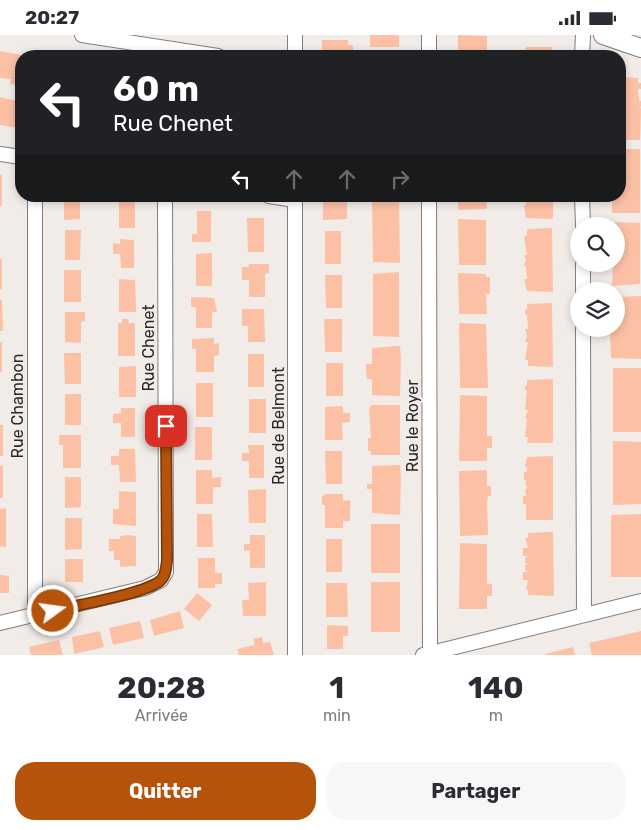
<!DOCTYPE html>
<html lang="fr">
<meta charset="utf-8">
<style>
:root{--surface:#fff;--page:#f7f7f7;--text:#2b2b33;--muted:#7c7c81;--accent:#b45309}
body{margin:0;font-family:Rubik,sans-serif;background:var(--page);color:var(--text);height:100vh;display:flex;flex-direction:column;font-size:19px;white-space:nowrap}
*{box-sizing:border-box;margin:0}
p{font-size:16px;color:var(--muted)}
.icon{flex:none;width:28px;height:28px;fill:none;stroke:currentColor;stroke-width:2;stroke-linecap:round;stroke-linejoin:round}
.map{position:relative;height:620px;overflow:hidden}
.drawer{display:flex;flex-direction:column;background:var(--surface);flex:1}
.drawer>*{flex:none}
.banner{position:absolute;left:15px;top:15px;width:611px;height:152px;border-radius:20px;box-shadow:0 2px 8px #0003;background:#202124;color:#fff;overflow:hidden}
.buttons{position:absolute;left:570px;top:182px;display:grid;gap:10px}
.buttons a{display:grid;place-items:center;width:55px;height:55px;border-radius:50%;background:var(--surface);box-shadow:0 2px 8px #0003;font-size:25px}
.pin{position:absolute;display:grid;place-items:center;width:42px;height:42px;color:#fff;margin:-21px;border-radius:10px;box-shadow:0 2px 8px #0006}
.me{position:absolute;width:55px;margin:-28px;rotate:76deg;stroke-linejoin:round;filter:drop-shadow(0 0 4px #0008)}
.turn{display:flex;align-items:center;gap:18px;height:105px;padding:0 15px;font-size:22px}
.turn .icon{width:65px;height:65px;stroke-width:2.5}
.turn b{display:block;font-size:35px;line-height:42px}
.lanes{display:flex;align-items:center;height:48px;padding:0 15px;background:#0003;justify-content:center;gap:25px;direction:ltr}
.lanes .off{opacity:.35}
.eta{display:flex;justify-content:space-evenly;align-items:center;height:85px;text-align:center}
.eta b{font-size:30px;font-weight:700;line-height:35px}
.primary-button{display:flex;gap:10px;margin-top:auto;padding:10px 15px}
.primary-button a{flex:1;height:58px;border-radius:20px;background:var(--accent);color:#fff;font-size:20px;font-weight:700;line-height:58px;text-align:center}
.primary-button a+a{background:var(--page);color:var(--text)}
.status{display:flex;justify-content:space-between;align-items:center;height:35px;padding:0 25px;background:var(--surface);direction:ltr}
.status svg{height:14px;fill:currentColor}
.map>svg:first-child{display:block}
.building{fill:#fcc0a5}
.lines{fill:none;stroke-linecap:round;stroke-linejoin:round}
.minor-casing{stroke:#837d7b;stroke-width:16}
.tertiary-casing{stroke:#837d7b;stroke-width:20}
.minor{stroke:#fff;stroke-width:14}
.tertiary{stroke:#fff;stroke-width:18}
.route-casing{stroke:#753606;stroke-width:12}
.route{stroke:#b45309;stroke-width:9}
.labels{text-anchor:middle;stroke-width:4.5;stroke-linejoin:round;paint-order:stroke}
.street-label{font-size:16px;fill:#2a2826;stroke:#f2ece9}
</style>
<div class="status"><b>20:27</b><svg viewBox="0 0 49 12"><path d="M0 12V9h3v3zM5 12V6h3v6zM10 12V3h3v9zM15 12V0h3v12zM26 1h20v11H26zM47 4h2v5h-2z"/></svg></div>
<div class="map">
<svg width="641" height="620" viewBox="0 0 641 620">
<rect width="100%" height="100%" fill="#f2ece9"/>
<path class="building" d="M370,0H399V12H370Z
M458,0L487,1V21H458Z
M322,5H348V10H353V21H322Z
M526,12H552V21H526V18H524Z
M0,16L21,20V51L10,49L11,44L0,43Z
M620,42L638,43V48H641V54H638L639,66H641V72H638L641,73L640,105H620Z
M0,62L21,67L18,93L0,90Z
M620,114H640V178H612V161H620Z
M0,140H2V171H0Z
M64,161H80V184L64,185Z
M323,161H347V184L323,185Z
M458,161H486L487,172L486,174L458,175Z
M526,161H553V184L526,183L524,170H526Z
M135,162V193H119V163Z
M396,164H399L400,228L373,227L372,165Z
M197,176H211V207H192V199H197Z
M247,183H264V217H248Z
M458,184L486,185V230H459Z
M612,187L640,188V249L612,251L613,229H616V191H612Z
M552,193L553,257L527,256L524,244H527L526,231H523L526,226L524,220H527L524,201H527V194Z
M65,195H81L80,225H65Z
M325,196H341V229H325Z
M120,204L134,205V233H121L120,219H113V208L120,209Z
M212,218V251H196V219Z
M0,224H2V254H0Z
M249,229H269V238L265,239V262H249V245H242V232H249Z
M64,235H81V267H64Z
M399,237V302L373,301V239Z
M458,238L486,239V242H490V259H486L487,279H459Z
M325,240H342V273H326Z
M119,244L135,245L136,277H119Z
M641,261V324L611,323L610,294H616V262Z
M191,262L214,263L217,277H212V293H196V272H191Z
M0,265H2L3,296H0Z
M552,268L553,332L528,331V325H525L528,307H525L527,300L525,294H528L527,280L525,279V275H527V269Z
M242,274H264L265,307H248V291H242Z
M65,277H85V286L81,287V308L65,307Z
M122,284H128L129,288H135V321H118V288H122Z
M324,284H342V317H325Z
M459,288L486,289L488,353H460Z
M214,303V309L219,308V320L214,321V337H196V314H192V304Z
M0,307H2V337H0Z
M397,311H400L401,324L400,361L372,360V344H367L366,336V329H372V313Z
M64,318H81V349H65Z
M248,319H264V352H248Z
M326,328H343V361H326Z
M136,331V362H119V332Z
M613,333H641V397H613Z
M553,344V408H527L528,402H525L527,383H525L528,375H525L527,355H525V351L527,350V345Z
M196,348H213V382H196Z
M65,359H81V390H65Z
M460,360L487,361V401H492V413H487V426H459Z
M249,364H266V398H249Z
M371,370H400V420H371V416H368V403H371L369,374Z
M343,371V378H350V387L342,388L343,405H325V372Z
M121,373H135V402H121V388H113V379L121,378Z
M0,390H3V421H0Z
M195,392H212V425H195Z
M59,400H81V433H63V410H59Z
M613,406L641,407V469L613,470Z
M248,410H264V443H249V426H242V418H249Z
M119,414H135L136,447H120L119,430H111V421H119Z
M325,416H342V449H326Z
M553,421V485H526V469H523V461H526L525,454H527L525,447L527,445H524V437H527V432H525L527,422Z
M397,430H400L401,443L400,480L372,478V454H367V449H372V431Z
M0,431H3V463H0Z
M196,435H212V443L221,442V452H213V469H196Z
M487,435V451H491V461H488L487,468L488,500L460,501L459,436Z
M65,442H81V472L65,473Z
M266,454V488H249L248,455Z
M119,456L136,457V491L113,489V474H119Z
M326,459H343V466L350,465V486H343V493H325V470H322V461Z
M6,473V512H4L0,511V474Z
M197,479H212L213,512H197Z
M641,479V542H611V480Z
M65,483H82V514L65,515Z
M371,489H400V538H371Z
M550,497H553L554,561L528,560V555H526L528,545H523V537H528L525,535V530L528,529L525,528V523L528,521H523V513H528L525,503H528V498Z
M128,500L136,501V531L120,532V525H114V516H109V504H120V501Z
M250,500H265V533H250V515L244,516V509H250Z
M326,504H342V537H326Z
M460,508L487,509V549H492V561H487V574H459Z
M198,523H215V538H222V549H215V553H198Z
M65,524H83V547H65Z
M0,540L9,541V558H0Z
M266,547V581H243L242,565H249L248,548Z
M371,547H400V597H371Z
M326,548H347L348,582H326Z
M197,558L212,570L199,586L184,574Z
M180,576L184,593L154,601L150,585Z
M140,586L144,603L113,610L109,593Z
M327,590L348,591V601H343V614H327Z
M100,596L104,612L74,619L72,602Z
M641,596V620H592L589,608Z
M262,602L263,608L270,607L274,620H239L237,614L255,610L253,604Z
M59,605L63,620H31L29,612Z
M573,612L575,620H545V619Z"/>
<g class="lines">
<g class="minor-casing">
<path id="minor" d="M82,0L218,21
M295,0V21
M429,0V21
M582,21L583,0
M0,119L21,122
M269,161L295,165
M295,161V620
M429,161L430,620
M582,161L583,191
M583,229V256
M583,294L584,579
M35,580V161
M0,588L145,553L161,545L166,537L165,161
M423,620L641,566"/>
</g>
<g class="tertiary-casing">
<path id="tertiary" d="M603,0L641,13"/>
</g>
<use href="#minor" class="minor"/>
<use href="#tertiary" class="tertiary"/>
</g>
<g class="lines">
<g class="route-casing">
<path id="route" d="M53,576C76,570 144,559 160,546C166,541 166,533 167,525L166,391"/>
</g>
<use href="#route" class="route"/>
</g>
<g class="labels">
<g class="street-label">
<text transform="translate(148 313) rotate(-90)" y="6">Rue Chenet</text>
<text transform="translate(17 371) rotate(-90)" y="6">Rue Chambon</text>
<text transform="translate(278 391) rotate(-90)" y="6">Rue de Belmont</text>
<text transform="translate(412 391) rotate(-90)" y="6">Rue le Royer</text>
</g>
</g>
</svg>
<div class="buttons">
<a><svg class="icon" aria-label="search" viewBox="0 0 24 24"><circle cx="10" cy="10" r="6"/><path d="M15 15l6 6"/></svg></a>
<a><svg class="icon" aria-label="layers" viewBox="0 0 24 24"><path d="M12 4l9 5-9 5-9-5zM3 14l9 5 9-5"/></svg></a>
</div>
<div class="pin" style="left:166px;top:391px;background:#d93025"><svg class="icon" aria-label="arrive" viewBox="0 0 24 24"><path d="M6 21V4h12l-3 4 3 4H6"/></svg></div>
<svg class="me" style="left:53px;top:576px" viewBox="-20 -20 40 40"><circle r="17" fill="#b45309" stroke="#fff" stroke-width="3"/><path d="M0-11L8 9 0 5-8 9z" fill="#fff"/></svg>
<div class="banner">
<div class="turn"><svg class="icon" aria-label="left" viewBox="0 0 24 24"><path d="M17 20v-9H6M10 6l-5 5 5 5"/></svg><div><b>60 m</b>Rue Chenet</div></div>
<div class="lanes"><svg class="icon" aria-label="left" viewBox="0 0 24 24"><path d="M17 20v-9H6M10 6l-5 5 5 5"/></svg><svg class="icon off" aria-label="ahead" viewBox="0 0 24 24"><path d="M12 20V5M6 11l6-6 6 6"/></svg><svg class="icon off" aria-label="ahead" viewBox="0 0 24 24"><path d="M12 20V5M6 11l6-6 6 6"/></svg><svg class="icon off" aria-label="right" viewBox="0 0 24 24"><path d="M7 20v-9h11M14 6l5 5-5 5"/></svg></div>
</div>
</div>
<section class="drawer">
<div class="eta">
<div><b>20:28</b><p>Arrivée</p></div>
<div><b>1</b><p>min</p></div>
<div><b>140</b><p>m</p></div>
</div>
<div class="primary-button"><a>Quitter</a><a>Partager</a></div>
</section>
